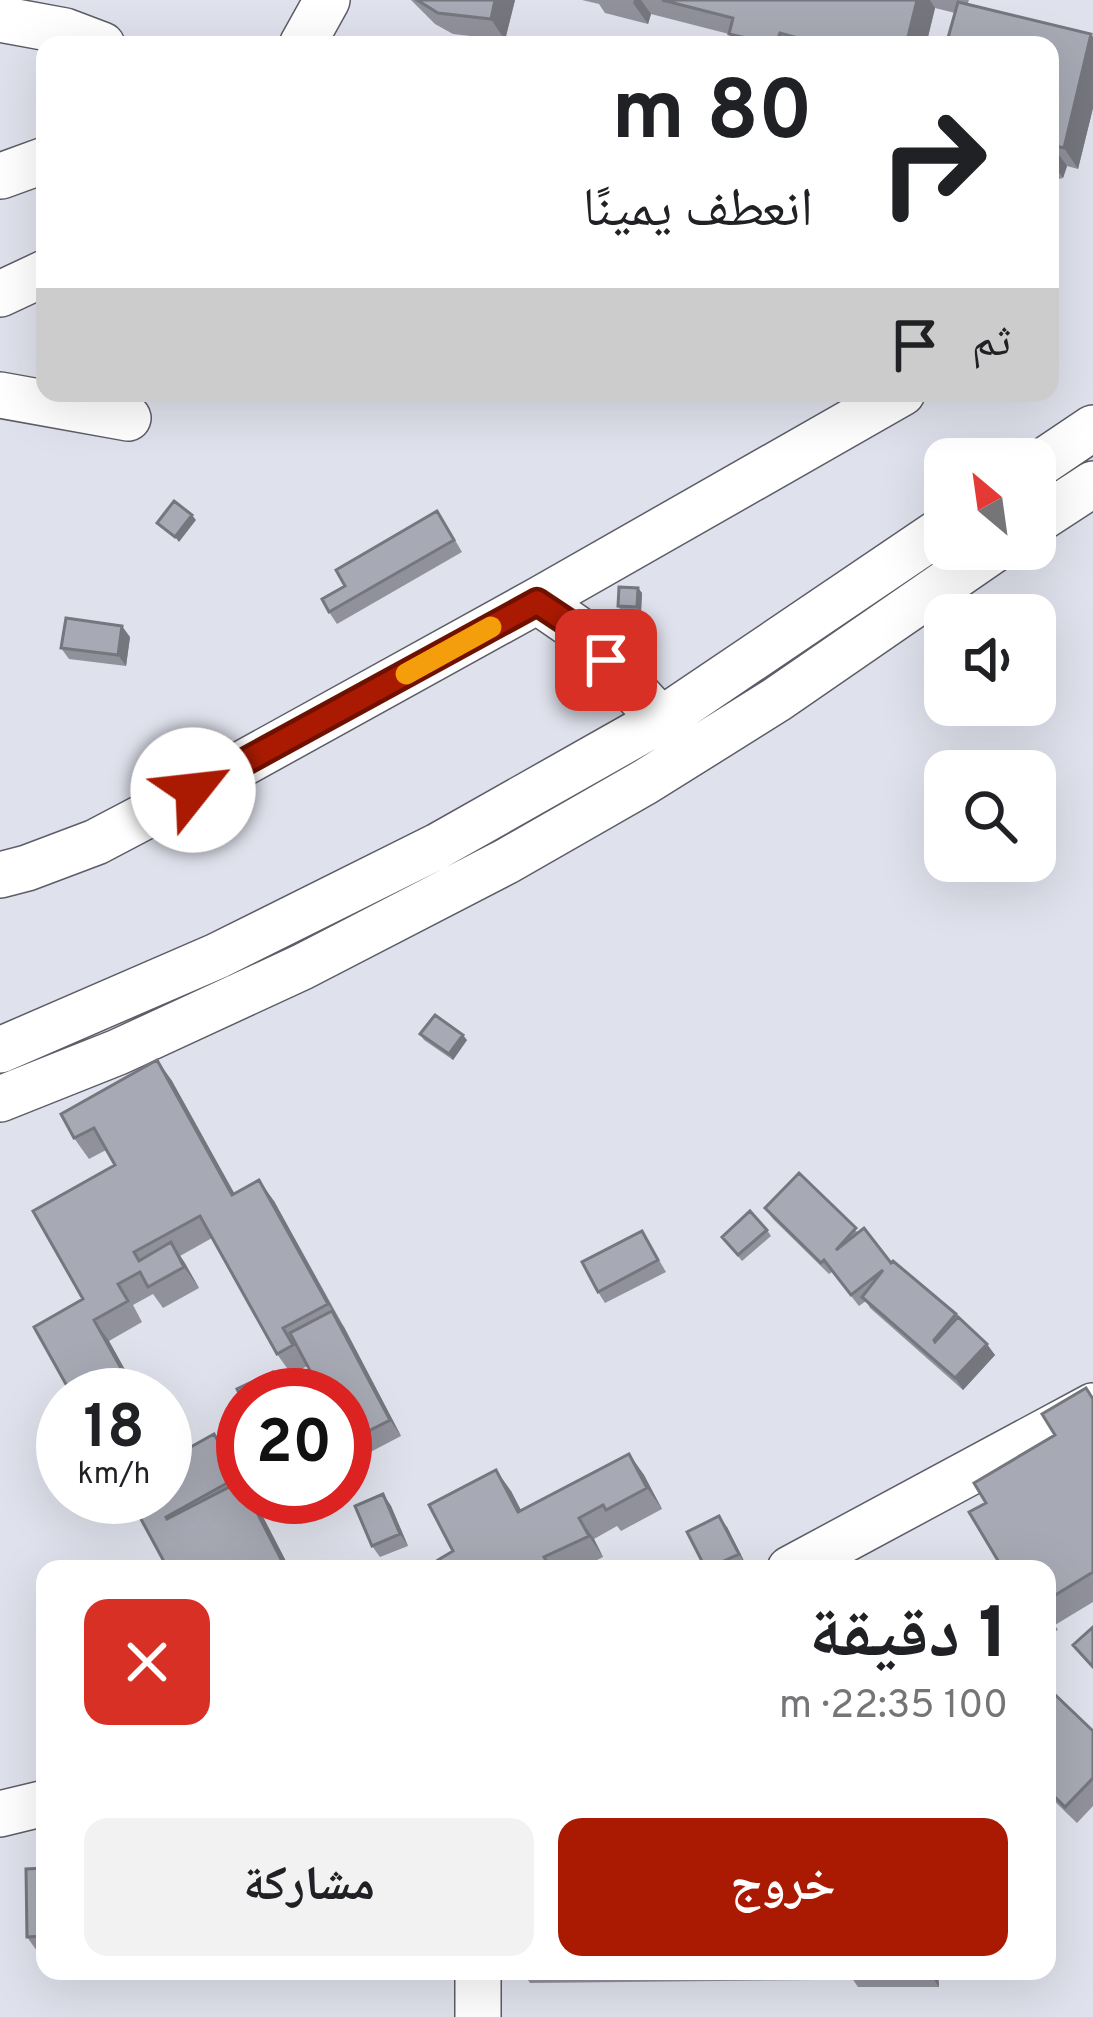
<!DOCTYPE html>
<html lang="ar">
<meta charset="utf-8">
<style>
:root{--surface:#fff;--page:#f2f2f2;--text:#202124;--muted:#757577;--accent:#aa1a02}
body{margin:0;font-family:Overpass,"Noto Naskh Arabic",sans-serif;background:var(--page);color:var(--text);direction:rtl;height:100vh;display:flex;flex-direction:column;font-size:45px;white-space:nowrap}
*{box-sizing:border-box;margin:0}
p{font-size:39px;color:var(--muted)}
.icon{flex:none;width:66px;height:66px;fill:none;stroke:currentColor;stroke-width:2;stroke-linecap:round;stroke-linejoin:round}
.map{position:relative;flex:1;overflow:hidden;direction:ltr}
.panel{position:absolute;left:36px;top:1560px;width:1020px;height:420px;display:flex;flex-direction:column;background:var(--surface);border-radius:24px;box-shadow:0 12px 48px #0002;direction:rtl}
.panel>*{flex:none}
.top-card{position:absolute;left:36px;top:36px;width:1023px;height:366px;border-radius:24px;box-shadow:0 12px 48px #0002;direction:rtl;background:#fff;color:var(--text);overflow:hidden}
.needle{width:78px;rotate:331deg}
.buttons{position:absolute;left:924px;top:438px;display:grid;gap:24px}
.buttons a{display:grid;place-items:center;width:132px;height:132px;border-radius:24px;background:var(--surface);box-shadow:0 12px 48px #0002;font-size:60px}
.speed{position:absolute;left:36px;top:1368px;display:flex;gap:24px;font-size:60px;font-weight:700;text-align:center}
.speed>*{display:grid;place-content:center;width:156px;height:156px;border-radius:50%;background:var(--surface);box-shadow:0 12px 48px #0002;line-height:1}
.speed small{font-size:30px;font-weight:400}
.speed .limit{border:18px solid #d22;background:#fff;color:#111}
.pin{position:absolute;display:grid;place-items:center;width:102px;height:102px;color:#fff;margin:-51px;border-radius:24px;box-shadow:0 6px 18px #0006}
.me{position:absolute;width:132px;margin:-66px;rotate:61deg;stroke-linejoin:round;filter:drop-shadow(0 0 9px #0008)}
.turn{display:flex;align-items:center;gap:42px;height:252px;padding:0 48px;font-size:54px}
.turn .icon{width:156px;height:156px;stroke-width:2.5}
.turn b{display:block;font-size:84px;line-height:102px}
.then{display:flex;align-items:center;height:114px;padding:0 48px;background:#0003;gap:24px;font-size:45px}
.round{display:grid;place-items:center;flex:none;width:126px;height:126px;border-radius:24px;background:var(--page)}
.overview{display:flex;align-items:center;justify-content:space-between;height:204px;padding:0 48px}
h1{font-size:72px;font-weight:800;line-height:90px}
.action{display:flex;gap:24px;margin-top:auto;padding:24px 48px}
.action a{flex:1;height:138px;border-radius:24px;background:var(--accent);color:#fff;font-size:48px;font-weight:800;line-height:138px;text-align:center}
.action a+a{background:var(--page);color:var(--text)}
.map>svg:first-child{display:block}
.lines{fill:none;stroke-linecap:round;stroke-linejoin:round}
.minor-casing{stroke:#5c5d67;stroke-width:48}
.minor{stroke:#fff;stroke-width:45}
.wall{fill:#90919b}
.shaded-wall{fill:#75767e}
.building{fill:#a7a9b4;stroke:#75767e;stroke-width:3}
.route-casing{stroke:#6e1101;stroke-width:30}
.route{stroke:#aa1a02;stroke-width:21}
.slow{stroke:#f59e0b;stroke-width:21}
</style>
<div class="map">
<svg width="1093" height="2017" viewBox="0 0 1093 2017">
<rect width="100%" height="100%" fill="#dfe1ec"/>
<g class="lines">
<g class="minor-casing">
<path id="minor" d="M0,19L65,31L102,45
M302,45L327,0
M1,176L45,160
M0,294L45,273
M0,395L128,418
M1035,467L1093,428
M1035,522L1093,484
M537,601L579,630L661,720
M0,875L27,868L96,842L193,791L537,601L902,393
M0,1050L217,956L438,846L661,720L945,528
M0,1099L118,1052L302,967L507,861L645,782L776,700L995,549
M790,1569L1093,1406
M0,1814L45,1803
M478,1971V2017"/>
</g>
<use href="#minor" class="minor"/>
</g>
<path class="wall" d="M411,0H515L505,40L453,34L435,24Z
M582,0H969L967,5L1091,34L1093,37V108L1078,169L1067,166L1063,178L1050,181V45H946L955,13L935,8L926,45H737L729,34L651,14L648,24L605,13L599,4Z
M445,523L462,552L337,624L329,612Z
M638,588L642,593L641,612H622L618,606Z
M130,637L126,666L69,659L61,648Z
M420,1034L467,1040L453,1060L424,1040Z
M157,1060L172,1081L234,1194L274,1201L344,1327L401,1436L359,1458L345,1437L307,1366L292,1375L277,1354L212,1238L180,1256L199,1288L163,1308L153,1294L133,1305L142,1322L109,1341L139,1395L83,1299L115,1165L106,1150L89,1159L74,1138Z
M765,1208L859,1232L891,1263L956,1314L995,1355L963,1390L870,1308L866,1301L859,1306L832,1272L829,1274L773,1219Z
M767,1230L771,1236L742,1261L726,1242Z
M642,1231L666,1272L605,1303L598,1292Z
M1093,1397V1602L1055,1625L1058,1630L1047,1636V1569L986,1503Z
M629,1454L644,1475L662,1509L621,1531L617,1526L594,1539L603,1557L579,1569H443L453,1551L511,1491L521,1511Z
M229,1455L243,1480V1497H253L290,1569H168L129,1497L173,1456Z
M383,1494L391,1506L408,1546L380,1557L372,1546Z
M727,1527L746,1565L739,1569H706Z
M1047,1687L1093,1731V1806L1077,1823L1047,1794Z
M45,1868V1958H42L27,1937Z
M84,1971H447V1974L371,1976L369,1973L90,1980Z
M522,1971H817V1980L530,1983Z
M847,1971H938L939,1987H858Z"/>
<path class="shaded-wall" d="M495,0H515L505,40L491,19Z
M634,0H641L651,14L648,24L633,3Z
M917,0H930L935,8L926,45H906Z
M780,33L788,45H776Z
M1091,34L1093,37V108L1078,169L1064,148Z
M1052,145L1067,166L1063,178L1050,160Z
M192,515L196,520L179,542L175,537Z
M638,588L642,593L641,612L637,607Z
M122,626L130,637L126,666L118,655Z
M463,1035L467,1040L453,1060L449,1054Z
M157,1060L172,1081L247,1216L232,1195Z
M259,1180L274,1201L342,1325L328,1304Z
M171,1242L185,1263L199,1288L184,1267Z
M332,1311L344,1327L401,1436L390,1420Z
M94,1320L109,1341L139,1395H136Z
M987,1344L995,1355L963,1390L955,1378Z
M214,1434L229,1455L243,1480V1483Z
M629,1454L644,1475L662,1509L647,1488Z
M496,1470L511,1491L533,1533L518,1512Z
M383,1494L391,1506L408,1546L400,1534Z
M249,1497H252L255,1502L290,1569H286Z
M719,1516L727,1527L746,1565L739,1554Z
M579,1518L594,1539L603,1557L589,1536Z
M928,1971H938L939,1987Z"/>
<path class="building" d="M417,0H495L491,19L438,13Z
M662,0H917L906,45H803L805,40L780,33L775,45L729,34L733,18Z
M958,2L1091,34L1064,148L1052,145L1050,151V45H946Z
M174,501L192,515L175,537L157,523Z
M437,511L454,540L329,612L322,599L345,586L336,570Z
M619,587L638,588L637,607L618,606Z
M66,618L122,626L118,655L61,648Z
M435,1015L463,1035L449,1054L420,1034Z
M157,1060L232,1195L259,1180L328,1304L283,1328L293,1345L277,1354L200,1216L134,1252L139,1261L171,1242L184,1267L148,1287L140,1272L118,1284L128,1301L94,1320L136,1395H72L34,1327L83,1299L33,1211L115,1165L94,1128L74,1138L61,1114Z
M799,1173L856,1228L836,1250L864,1228L891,1263L893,1261L956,1314L934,1340L935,1342L958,1317L987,1344L955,1378L862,1297L883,1270L851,1295L824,1260L821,1263L765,1208Z
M750,1211L767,1230L738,1255L722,1237Z
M642,1231L658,1260L598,1292L582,1262Z
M332,1311L390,1420L347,1442L345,1437V1395H323L290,1333Z
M273,1372L284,1395H243V1401L237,1389Z
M1086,1388L1093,1399V1572L1047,1600V1569H1003L969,1512L986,1503L974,1483L1055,1435L1042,1414Z
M214,1434L238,1477L166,1517L167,1519L241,1481L243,1485V1497H249L286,1569H168L129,1497H165V1447L171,1458Z
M629,1454L647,1488L606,1510L603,1505L579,1518L589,1536L544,1557L550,1568L443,1569L438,1560L453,1551L429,1505L496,1470L518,1512Z
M383,1494L400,1534L372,1546L355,1506Z
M719,1516L739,1554L706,1569L687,1532Z
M1093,1627V1667L1073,1645Z
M1047,1687L1093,1731V1778L1065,1807L1047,1789Z
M45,1868V1936L27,1937L26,1869Z"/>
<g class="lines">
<g class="route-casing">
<path id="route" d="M193,790L537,602L579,630L606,660"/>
</g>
<use href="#route" class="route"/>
<path class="slow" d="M406,674L491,627"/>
</g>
</svg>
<div class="buttons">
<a><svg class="needle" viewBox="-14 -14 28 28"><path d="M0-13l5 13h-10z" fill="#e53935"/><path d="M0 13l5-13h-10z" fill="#757577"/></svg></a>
<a><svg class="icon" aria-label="sound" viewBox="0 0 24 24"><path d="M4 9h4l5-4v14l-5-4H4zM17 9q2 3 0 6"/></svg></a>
<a><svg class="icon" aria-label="search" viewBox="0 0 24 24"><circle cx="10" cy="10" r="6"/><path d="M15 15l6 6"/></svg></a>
</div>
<div class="speed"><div>18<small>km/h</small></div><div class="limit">20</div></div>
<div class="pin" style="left:606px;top:660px;background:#d93025"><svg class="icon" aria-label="arrive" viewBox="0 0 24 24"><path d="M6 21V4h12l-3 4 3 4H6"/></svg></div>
<svg class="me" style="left:193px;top:790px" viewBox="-20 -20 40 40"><circle r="19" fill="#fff"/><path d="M0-13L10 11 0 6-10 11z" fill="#aa1a02"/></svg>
<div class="top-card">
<div class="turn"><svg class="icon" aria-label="right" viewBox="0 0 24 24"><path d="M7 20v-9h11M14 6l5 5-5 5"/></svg><div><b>80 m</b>انعطف يمينًا</div></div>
<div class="then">ثم<svg class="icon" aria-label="arrive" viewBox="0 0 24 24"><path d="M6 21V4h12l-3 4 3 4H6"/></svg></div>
</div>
<section class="panel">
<div class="overview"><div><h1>1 دقيقة</h1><p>100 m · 22:35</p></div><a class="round" style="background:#d93025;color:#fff"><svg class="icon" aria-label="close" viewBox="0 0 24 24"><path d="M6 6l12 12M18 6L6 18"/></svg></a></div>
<div class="action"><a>خروج</a><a>مشاركة</a></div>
</section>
</div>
